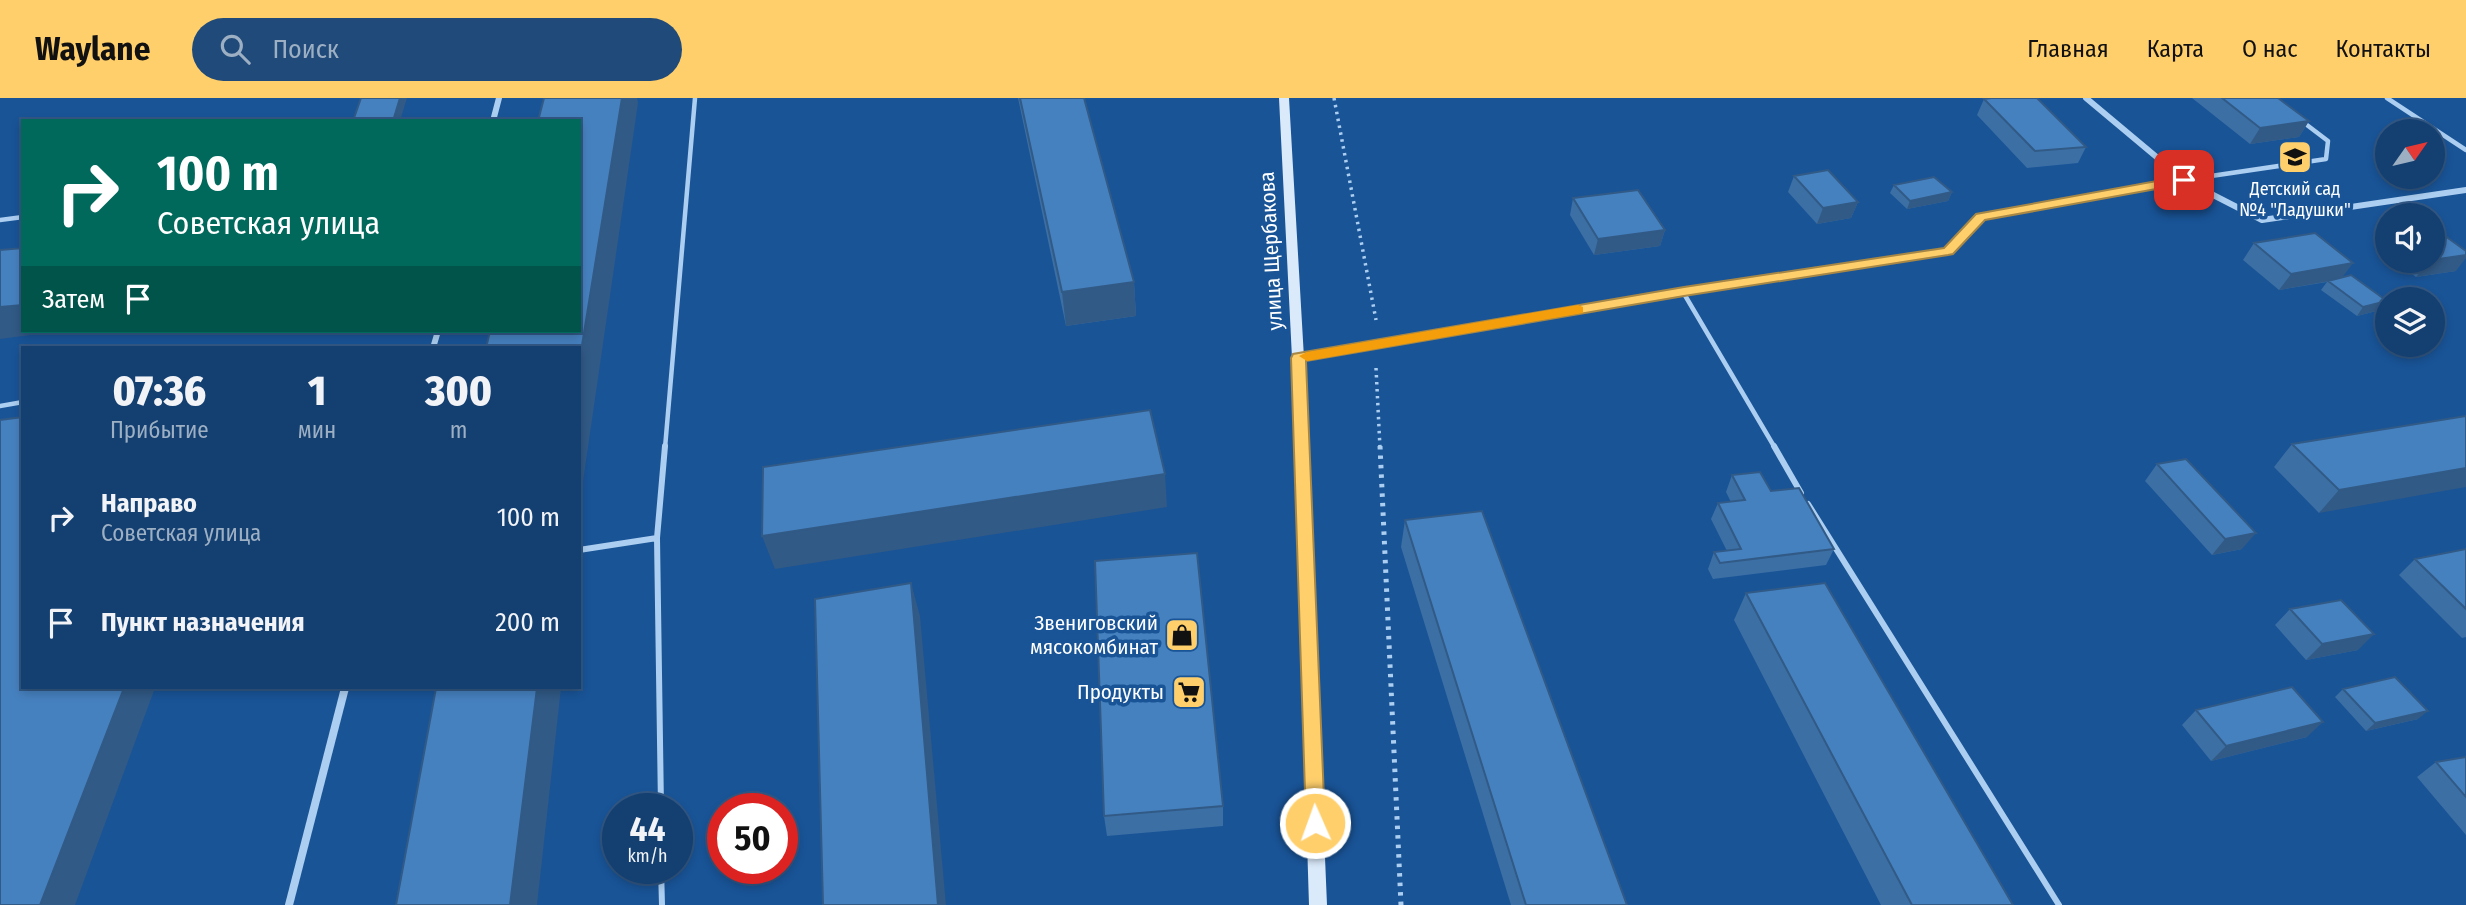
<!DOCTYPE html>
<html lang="ru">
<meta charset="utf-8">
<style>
:root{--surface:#133f71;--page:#204a79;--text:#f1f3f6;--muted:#9dafc3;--line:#325884;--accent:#ffcf6c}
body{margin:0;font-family:"Fira Sans Condensed",sans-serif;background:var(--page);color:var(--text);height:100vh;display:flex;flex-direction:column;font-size:26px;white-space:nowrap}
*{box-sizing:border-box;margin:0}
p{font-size:23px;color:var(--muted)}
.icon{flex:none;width:38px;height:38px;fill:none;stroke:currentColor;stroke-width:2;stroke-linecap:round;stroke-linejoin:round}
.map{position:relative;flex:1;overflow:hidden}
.panel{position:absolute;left:21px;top:248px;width:560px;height:343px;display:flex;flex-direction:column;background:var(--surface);border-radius:0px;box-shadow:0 4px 10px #0003,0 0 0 2px var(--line)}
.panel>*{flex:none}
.banner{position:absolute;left:21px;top:21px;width:560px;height:214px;border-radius:0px;box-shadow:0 4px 10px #0003,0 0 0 2px var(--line);background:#00695c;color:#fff;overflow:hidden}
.needle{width:46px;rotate:56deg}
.controls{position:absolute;left:2375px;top:21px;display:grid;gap:14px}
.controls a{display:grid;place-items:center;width:70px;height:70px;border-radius:50%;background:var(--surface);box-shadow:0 4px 10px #0003,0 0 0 2px var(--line);font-size:35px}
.speed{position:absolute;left:602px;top:695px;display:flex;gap:14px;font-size:35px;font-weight:700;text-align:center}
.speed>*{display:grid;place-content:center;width:91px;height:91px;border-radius:50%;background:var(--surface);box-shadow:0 4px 10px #0003,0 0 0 2px var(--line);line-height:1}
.speed small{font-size:18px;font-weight:400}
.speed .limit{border:10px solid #d22;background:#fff;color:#111}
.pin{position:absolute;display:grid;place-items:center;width:60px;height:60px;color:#fff;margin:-30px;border-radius:14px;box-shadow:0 4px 10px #0006}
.me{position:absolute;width:77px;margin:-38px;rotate:358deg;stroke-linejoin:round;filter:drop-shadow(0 0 5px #0008)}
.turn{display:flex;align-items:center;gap:24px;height:147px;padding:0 21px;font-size:32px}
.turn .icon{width:91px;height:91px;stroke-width:2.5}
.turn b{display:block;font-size:49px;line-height:60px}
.then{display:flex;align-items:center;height:66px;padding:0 21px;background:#0003;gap:14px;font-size:26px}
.eta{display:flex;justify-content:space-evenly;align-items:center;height:119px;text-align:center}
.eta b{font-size:42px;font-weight:800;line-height:49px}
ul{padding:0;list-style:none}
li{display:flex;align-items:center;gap:21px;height:105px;padding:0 21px}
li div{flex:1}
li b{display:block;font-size:26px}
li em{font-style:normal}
header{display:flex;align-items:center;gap:42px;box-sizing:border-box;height:98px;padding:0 35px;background:var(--accent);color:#111}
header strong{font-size:33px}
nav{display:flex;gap:38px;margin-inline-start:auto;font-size:24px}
.search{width:490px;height:63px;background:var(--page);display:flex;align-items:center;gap:18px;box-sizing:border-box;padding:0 24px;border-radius:38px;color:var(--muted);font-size:26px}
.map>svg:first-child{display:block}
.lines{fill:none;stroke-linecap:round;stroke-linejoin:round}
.path-far1{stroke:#accef0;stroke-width:3.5;stroke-dasharray:2.5 4.5;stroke-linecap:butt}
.path{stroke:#accef0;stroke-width:5;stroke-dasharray:3.5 6;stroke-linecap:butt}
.service-far1{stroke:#accef0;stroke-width:4.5}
.service{stroke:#accef0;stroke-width:6}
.minor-far1{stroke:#accef0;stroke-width:6}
.minor{stroke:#accef0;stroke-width:8}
.secondary{fill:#daeafb;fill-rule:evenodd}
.wall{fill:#3c6fa4}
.shaded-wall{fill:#315a86}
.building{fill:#4681bf;stroke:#315a86;stroke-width:2}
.route{fill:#ffcf6c;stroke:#a68746;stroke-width:2}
.slow{fill:#f59e0b}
.labels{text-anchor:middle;stroke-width:7;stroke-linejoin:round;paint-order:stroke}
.far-poi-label{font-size:18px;fill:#fff;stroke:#195497}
.street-label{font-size:21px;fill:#fff;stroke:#195497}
.poi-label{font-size:21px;fill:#fff;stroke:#195497;text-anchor:end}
</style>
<header>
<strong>Waylane</strong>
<div class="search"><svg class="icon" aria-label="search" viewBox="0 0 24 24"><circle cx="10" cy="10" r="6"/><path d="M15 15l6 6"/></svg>Поиск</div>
<nav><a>Главная</a><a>Карта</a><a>О нас</a><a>Контакты</a></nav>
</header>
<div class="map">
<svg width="2466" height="807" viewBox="0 0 2466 807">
<rect width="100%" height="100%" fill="#195497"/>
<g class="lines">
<path class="path-far1" d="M1334,0L1376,222
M1376,270L1380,350"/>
<path class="path" d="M1380,348L1401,807"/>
<path class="service-far1" d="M2387,0L2466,52
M2184,82L2326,61L2328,43L2303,24
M0,122L23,119
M1683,194L1775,350
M0,308L23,304
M665,350L695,0"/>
<path class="service" d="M1774,348L1801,395
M1808,406L2059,807
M579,452L657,440
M661,710L657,440L665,348
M661,770L662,807"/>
<path class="minor-far1" d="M2086,0L2184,82
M493,23L499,0
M433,250L438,233
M1298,260L1683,194L1948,153L1980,118L2184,82L2262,122L2466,92"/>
<path class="minor" d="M289,807L345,590"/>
<path class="secondary" d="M1279,0H1289L1304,260L1327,807H1309L1292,260Z"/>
</g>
<path class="wall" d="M1018,0H1084L1134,184L1136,218L1066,228Z
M2192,0H2278L2309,23L2299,39L2250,46Z
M1984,1L2086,49L2078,65L2027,70L1977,17Z
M1794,78L1858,104L1851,120L1817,126L1788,94Z
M1894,87L1952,94L1948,103L1907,111L1890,95Z
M1573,100L1665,132L1660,148L1594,157L1570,117Z
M2254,145L2342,179L2387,203L2380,212L2357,218L2321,192L2327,184L2279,192L2243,162Z
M2387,146V156L2382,152Z
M2395,163H2432L2456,173L2416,179Z
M2466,318L2319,415L2274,369L2292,346Z
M2157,366L2242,451L2212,457L2145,383Z
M1732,377L1771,393L1834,451L1826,467L1713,481L1708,471L1714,454L1727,453L1711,421L1718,405L1731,404L1726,394Z
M1405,422L1627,807H1511L1401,449Z
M2466,451V539L2462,540L2399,477L2415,461Z
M1746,495L2013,807H1881L1734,522Z
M2290,511L2358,552L2306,562L2275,527Z
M2343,591L2418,621L2366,633L2335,599Z
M2196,612L2307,639L2211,663L2182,627Z
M2466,659V737L2417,679L2436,664Z
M1223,708V728L1107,738L1104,718Z"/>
<path class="shaded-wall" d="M400,0H407L400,23H393Z
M561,0H637L638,5L579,411V266Z
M2309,23L2299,39L2250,46L2260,30Z
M1952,94L1948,103L1907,111L1910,103Z
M1858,104L1851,120L1817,126L1823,110Z
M1665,132L1660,148L1594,157L1598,141Z
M2466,157V160L2456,173L2416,179L2430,163Z
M2353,165L2341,181L2279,192L2291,176Z
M1134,184L1136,218L1066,228L1062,194Z
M2387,203L2380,212L2357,218L2363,209Z
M23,207V233H61L0,241V209Z
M2466,370V389L2319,415L2339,392Z
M1165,376L1167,409L775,471L762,438Z
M2256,435L2242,451L2212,457L2225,441Z
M911,485L920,518L946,807H938Z
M2374,536L2358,552L2306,562L2322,546Z
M124,590H155L75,807H40Z
M537,590H561L537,807H510Z
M2428,613L2418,621L2366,633L2375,625Z
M2323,624L2307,639L2211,663L2226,648Z"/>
<path class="building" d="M361,0H400L393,23H353Z
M544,0H622L579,266V250H486L490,233H579V23H538Z
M1020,0H1084L1134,184L1062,194Z
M1991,0H2037L2086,49L2035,53L1984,1Z
M2222,0H2278L2309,23L2260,30Z
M1828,72L1858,104L1823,110L1794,78Z
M1934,79L1952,94L1910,103L1894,87Z
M1638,92L1665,132L1598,141L1573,100Z
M2432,130H2434L2466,153V157L2432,162Z
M2315,135L2353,165L2291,176L2254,145Z
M23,150V207L0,209V152Z
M2351,177L2387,203L2363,209L2328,183Z
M1150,312L1165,376L762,438L763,369Z
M2466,318V370L2339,392L2292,346Z
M23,319V590H124L40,807H0V322Z
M2186,361L2256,435L2225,441L2157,366Z
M1760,374L1771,393L1799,390L1834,451L1720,465L1714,454L1741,451L1718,405L1745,402L1732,377Z
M1482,413L1627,807H1526L1405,422Z
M2466,451V511L2415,461Z
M1197,455L1223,708L1104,718L1095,463Z
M911,485L938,807H823L815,501Z
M1825,485L2013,807H1912L1746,495Z
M2341,502L2374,536L2322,546L2290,511Z
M2395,579L2428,613L2375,625L2343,591Z
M2292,589L2323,624L2226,648L2196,612Z
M436,590H537L510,807H396Z
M2466,659V699L2436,664Z"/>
<path class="route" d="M2184,78L2191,82L2189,85L1985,122L1953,156L1948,157L1684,198L1306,263L1325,725L1322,731L1315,734L1309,731L1306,725L1291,260L1293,256L1684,189L1944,150L1976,116Z"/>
<path class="slow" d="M1578,207L1583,209V215L1307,263L1299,258L1307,254Z"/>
<defs>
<g id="school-square" transform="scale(1.75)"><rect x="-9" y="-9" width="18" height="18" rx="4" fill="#ffcf6c" stroke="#195497"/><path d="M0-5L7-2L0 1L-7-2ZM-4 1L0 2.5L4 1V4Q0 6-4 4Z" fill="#111"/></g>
<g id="shop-square" transform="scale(1.75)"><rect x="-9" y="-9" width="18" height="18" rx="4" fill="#ffcf6c" stroke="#195497"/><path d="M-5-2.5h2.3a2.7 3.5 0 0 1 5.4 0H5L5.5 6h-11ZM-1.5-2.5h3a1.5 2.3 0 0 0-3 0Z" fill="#111"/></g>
<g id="supermarket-square" transform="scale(1.75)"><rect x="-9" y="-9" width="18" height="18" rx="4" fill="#ffcf6c" stroke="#195497"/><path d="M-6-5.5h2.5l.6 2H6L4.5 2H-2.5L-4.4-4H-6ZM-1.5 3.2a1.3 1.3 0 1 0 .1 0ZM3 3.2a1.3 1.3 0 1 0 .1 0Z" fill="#111"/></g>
</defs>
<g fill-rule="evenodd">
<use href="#school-square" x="2295" y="59"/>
<use href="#shop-square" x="1182" y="537"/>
<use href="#supermarket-square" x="1189" y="594"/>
</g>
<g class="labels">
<g class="far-poi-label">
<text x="2295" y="97">Детский сад<tspan x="2295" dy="21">№4 "Ладушки"</tspan></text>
</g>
<g class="street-label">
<text transform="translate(1271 153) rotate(-93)" y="7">улица Щербакова</text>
</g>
<g class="poi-label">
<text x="1158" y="532">Звениговский<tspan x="1158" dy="24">мясокомбинат</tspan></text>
<text x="1164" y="601">Продукты</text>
</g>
</g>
</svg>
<div class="controls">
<a><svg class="needle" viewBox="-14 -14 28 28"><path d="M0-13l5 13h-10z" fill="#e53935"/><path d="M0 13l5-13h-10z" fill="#9dafc3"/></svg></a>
<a><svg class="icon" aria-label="sound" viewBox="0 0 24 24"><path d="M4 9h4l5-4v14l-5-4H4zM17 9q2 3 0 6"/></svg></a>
<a><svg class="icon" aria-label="layers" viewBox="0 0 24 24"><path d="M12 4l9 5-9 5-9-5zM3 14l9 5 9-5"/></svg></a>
</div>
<div class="speed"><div>44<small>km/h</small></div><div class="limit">50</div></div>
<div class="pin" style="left:2184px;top:82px;background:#d93025"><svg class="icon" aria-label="arrive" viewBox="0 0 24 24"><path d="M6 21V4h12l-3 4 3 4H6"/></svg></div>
<svg class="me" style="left:1315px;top:725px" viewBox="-20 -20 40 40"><circle r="17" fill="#ffcf6c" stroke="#fff" stroke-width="3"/><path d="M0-11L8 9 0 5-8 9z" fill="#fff"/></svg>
<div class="banner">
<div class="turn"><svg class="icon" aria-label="right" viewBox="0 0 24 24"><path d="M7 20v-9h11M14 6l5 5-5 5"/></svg><div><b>100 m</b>Советская улица</div></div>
<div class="then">Затем<svg class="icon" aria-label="arrive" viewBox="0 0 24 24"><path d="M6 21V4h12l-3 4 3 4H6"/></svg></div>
</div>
<section class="panel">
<div class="eta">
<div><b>07:36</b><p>Прибытие</p></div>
<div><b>1</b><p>мин</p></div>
<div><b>300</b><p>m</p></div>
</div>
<ul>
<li><svg class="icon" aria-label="right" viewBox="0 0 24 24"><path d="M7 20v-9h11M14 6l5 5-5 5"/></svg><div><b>Направо</b><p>Советская улица</p></div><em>100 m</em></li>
<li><svg class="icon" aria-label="arrive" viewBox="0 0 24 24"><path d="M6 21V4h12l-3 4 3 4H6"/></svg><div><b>Пункт назначения</b></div><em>200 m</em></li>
</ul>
</section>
</div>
